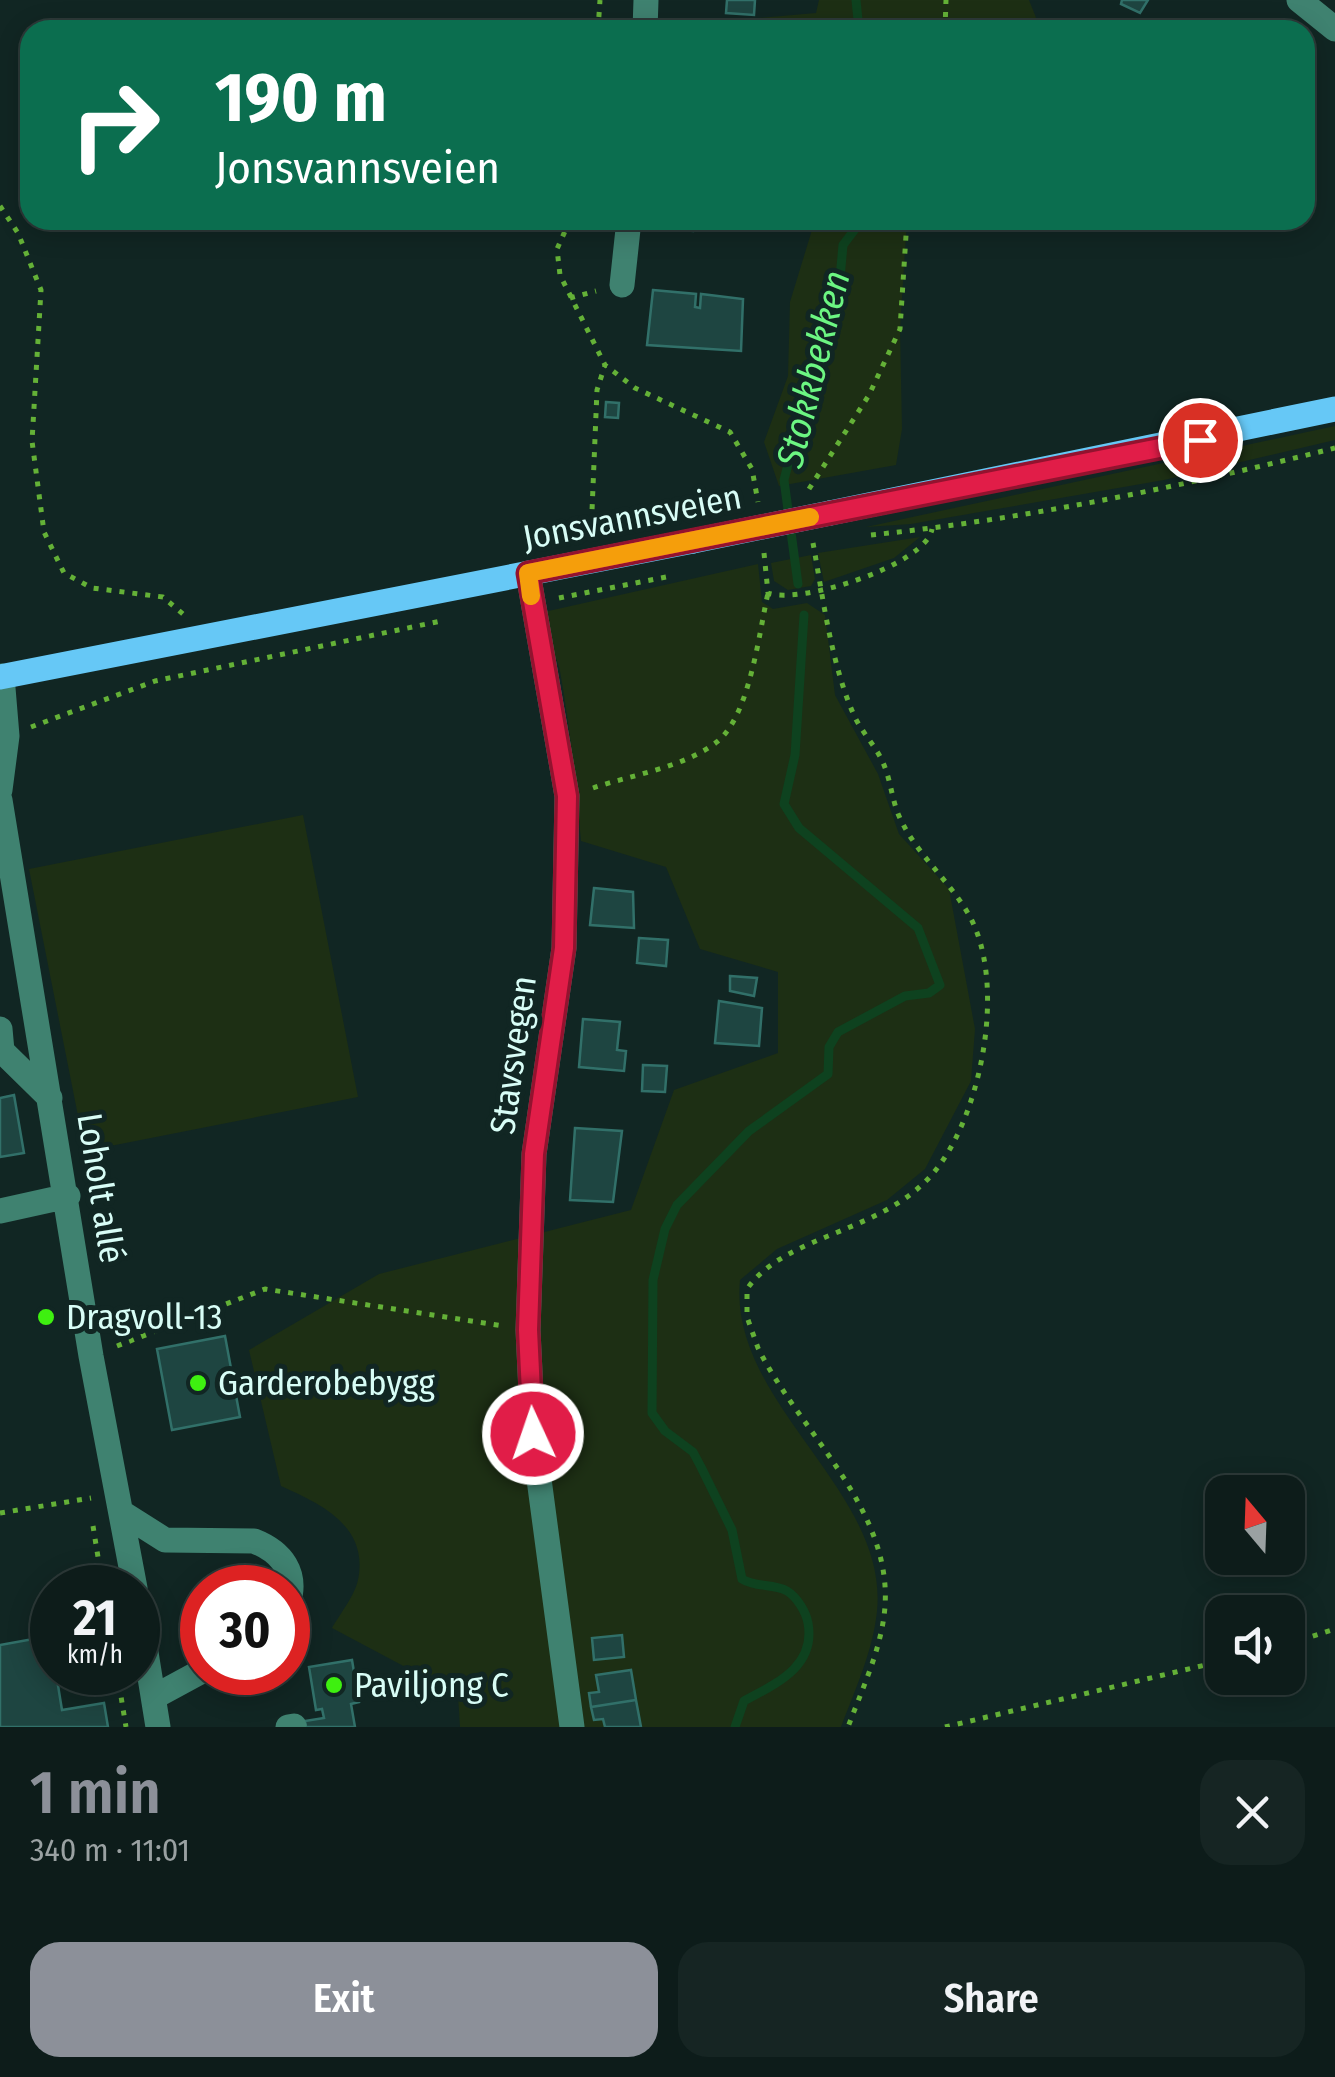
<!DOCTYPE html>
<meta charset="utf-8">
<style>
:root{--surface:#0d1c1a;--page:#162523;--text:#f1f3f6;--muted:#9aa1a2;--line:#2d3a39;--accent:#8c9099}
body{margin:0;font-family:"Fira Sans Condensed",sans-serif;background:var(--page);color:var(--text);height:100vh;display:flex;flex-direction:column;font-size:38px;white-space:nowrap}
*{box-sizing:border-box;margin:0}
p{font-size:32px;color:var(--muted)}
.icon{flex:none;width:55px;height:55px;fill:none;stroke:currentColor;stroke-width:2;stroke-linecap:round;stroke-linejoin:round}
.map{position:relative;height:1727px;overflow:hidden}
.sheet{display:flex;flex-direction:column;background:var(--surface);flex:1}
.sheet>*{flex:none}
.hud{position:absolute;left:20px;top:20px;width:1295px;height:210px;border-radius:30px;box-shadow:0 5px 25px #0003,0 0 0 2px var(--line);background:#0b6e4f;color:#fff;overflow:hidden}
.needle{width:65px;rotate:341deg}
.buttons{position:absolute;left:1205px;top:1475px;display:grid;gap:20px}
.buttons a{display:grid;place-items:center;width:100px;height:100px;border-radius:20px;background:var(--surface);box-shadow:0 5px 25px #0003,0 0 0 2px var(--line);font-size:50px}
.speed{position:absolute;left:30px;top:1565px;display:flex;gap:20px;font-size:50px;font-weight:700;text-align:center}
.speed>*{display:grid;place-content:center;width:130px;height:130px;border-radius:50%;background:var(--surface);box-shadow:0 5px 25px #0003,0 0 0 2px var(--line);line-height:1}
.speed small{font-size:25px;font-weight:400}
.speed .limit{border:15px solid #d22;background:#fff;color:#111}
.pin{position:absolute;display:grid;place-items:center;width:85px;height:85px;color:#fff;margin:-42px;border:5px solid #fff;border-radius:50%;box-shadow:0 2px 10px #0007}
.me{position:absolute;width:110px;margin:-55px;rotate:357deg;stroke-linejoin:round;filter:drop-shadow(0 0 8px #0008)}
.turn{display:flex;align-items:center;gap:35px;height:210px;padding:0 30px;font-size:45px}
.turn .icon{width:130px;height:130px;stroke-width:2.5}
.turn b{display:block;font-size:70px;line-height:85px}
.round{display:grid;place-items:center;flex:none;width:105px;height:105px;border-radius:30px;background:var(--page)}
.overview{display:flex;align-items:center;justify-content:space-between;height:170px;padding:0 30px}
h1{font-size:60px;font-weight:600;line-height:75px;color:var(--accent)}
.cta{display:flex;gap:20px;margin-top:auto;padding:20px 30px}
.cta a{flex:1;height:115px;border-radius:30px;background:var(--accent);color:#fff;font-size:40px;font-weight:600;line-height:115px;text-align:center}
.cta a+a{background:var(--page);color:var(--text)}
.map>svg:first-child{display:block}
.green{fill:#1d2f14}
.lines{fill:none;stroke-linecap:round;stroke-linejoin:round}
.stream{stroke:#0e421f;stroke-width:9}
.building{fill:#1e4541;stroke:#317069;stroke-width:2.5}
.path{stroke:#64b137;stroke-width:5;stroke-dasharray:5 8;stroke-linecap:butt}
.minor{stroke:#3f8270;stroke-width:25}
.major{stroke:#66c8f6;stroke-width:25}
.major-bridge{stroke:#66c8f6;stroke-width:25}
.route-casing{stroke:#92132f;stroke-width:25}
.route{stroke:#e11d48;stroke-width:18}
.slow{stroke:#f59e0b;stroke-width:18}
.poi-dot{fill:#3ef010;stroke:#112623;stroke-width:4}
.labels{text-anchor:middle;stroke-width:10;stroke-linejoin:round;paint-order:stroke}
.street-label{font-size:35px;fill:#d8fdf6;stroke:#112623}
.poi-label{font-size:35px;fill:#d8fdf6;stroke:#112623;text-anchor:start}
.water-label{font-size:38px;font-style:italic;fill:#6cf682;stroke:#112623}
</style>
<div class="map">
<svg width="1335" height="1727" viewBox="0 0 1335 1727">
<rect width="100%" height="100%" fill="#112623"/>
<path class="green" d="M819,0H1029L1041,30H725L723,21L816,13Z
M815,220H907L900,329L902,429L896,465L779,486L764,442L788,376L790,302Z
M1335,426V440L1164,480L911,524L866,527Z
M920,537L894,558L824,582L818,553Z
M811,555L815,579L811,586L788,590L774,581L771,563Z
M758,564L762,602L773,609L807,603L825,615L835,695L878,774L899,834L949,889L975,1029L971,1081L925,1169L887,1200L777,1249L740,1280C728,1403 889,1490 877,1611C873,1651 855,1690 841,1727H460L458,1695L332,1628C340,1614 355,1595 358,1580C369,1526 321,1504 281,1486L249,1350L379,1274L631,1210L674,1090L778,1053V972L700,949L666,867L581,841C576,784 570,728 560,671C556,652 541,630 544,612Z
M303,815L358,1097L85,1151L29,869Z"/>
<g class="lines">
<path class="stream" d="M856,0L859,30
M798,584L784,480L810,379L818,323L839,289L843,245L862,220
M735,1727L744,1701C775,1684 816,1667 808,1623C806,1612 797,1597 787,1591C773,1583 756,1588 742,1579L732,1530L701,1467L693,1452L665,1431L652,1413L653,1280L665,1229L677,1205L749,1131L828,1074L829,1047L838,1032L905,996L929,993L940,985L918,928L799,828L784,804L795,755L804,615"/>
</g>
<path class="building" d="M727,0H755L754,15L726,13Z
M1122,0H1148L1140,13L1121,4Z
M656,220H694L693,231L655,228Z
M653,290L696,294L695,307L700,308L701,294L743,299L741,351L647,345Z
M606,402L619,403L618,418L605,417Z
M594,888L633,892L634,928L590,925Z
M639,938L668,940L666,966L637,963Z
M730,976L757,978L754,996L730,991Z
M719,1001L762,1008L759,1046L715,1043Z
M583,1019L620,1022L617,1050L626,1051L624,1071L579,1067Z
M643,1065L667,1066L665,1092L642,1091Z
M14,1095L24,1153L0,1157V1098Z
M575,1128L622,1131L613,1202L570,1200Z
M225,1336L240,1417L172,1430L157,1349Z
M622,1635L624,1657L594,1660L592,1638Z
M50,1636L62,1710L104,1703L108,1727H0V1645Z
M352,1660L359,1702L351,1704L355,1727H306L305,1721L324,1718L322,1709L316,1710L309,1667Z
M631,1670L636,1700L591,1707L589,1693L599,1692L596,1675Z
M636,1700L641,1727H605L603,1719L594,1720L591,1707Z"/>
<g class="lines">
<path class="path" d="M598,30L600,0
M945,30L946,0
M0,206L18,233L41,290L32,441L44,532L64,573L92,588L163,597L184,615
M570,220L557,249L560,275L605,365L635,388L730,432L752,469L758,502
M570,298L596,291
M809,489L869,395L900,329L907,220
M591,535L597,390L605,365
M871,535C1027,519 1184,486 1335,448
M813,543C823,598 831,662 853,713C861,732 877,747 884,765C891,782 892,800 899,816C916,854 949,880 969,915C1006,981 983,1104 941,1163C892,1234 787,1231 747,1289V1317L758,1348C800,1433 898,1513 884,1616C879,1654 861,1692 848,1727
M764,553L768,593C800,605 926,565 932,529
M559,598L666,577
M31,727L155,681L441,621
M593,788C631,775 686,767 718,741C750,714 759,633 768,593
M117,1346L265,1289L503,1326
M0,1513L91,1498
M93,1526L103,1588
M1288,1644L1335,1629
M117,1672L126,1727
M945,1727L1222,1661"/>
<path class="minor" d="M1299,0L1335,29
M645,30L646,0
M622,285L629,220
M528,573L567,796L564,948L534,1154L528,1330L533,1434L572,1727
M0,790L7,736L2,676
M0,800L91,1356L135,1588
M0,1029L2,1051L50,1098
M0,1211L68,1196
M124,1514L165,1540L254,1541C282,1552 298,1573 288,1604
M138,1603L158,1727
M154,1697L202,1671
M288,1727L294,1726"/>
<path class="major" d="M830,513L1335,409
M0,677L693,541"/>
<path class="major-bridge" d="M693,541L830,513"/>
</g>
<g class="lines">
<g class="route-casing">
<path id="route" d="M533,1434L528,1330L534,1154L564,948L567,796L528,573L1200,440"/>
</g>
<use href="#route" class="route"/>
<path class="slow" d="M531,596L528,573L810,517"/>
</g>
<g class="poi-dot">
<circle cx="46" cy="1317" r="10"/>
<circle cx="198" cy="1383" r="10"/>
<circle cx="334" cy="1685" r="10"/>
</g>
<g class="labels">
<g class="street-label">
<text transform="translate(632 517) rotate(-11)" y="12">Jonsvannsveien</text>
<text transform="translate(513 1055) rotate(-82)" y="12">Stavsvegen</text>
<text transform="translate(101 1188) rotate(81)" y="12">Loholt allé</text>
</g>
<g class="poi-label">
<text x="66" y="1329">Dragvoll-13</text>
<text x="218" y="1395">Garderobebygg</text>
<text x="354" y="1697">Paviljong C</text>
</g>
<g class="water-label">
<text transform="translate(813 369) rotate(-76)" y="13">Stokkbekken</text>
</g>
</g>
</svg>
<div class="buttons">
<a><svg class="needle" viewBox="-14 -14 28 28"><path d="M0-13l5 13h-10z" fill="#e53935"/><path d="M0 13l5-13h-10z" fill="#9aa1a2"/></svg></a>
<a><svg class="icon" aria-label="sound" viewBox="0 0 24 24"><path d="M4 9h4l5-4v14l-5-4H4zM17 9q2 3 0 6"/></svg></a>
</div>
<div class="speed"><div>21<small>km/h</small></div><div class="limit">30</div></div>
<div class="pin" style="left:1200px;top:440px;background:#d93025"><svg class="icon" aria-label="arrive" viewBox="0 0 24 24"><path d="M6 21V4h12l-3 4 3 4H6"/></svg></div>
<svg class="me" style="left:533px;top:1434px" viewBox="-20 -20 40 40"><circle r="17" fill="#e11d48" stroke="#fff" stroke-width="3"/><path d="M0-11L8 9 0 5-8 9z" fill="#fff"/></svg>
<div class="hud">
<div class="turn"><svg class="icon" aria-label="right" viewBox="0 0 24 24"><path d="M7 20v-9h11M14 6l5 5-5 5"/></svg><div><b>190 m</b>Jonsvannsveien</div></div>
</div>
</div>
<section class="sheet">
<div class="overview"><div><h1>1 min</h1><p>340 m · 11:01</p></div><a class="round"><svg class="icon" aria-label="close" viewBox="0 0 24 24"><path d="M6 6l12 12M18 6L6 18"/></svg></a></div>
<div class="cta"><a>Exit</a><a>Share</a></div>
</section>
